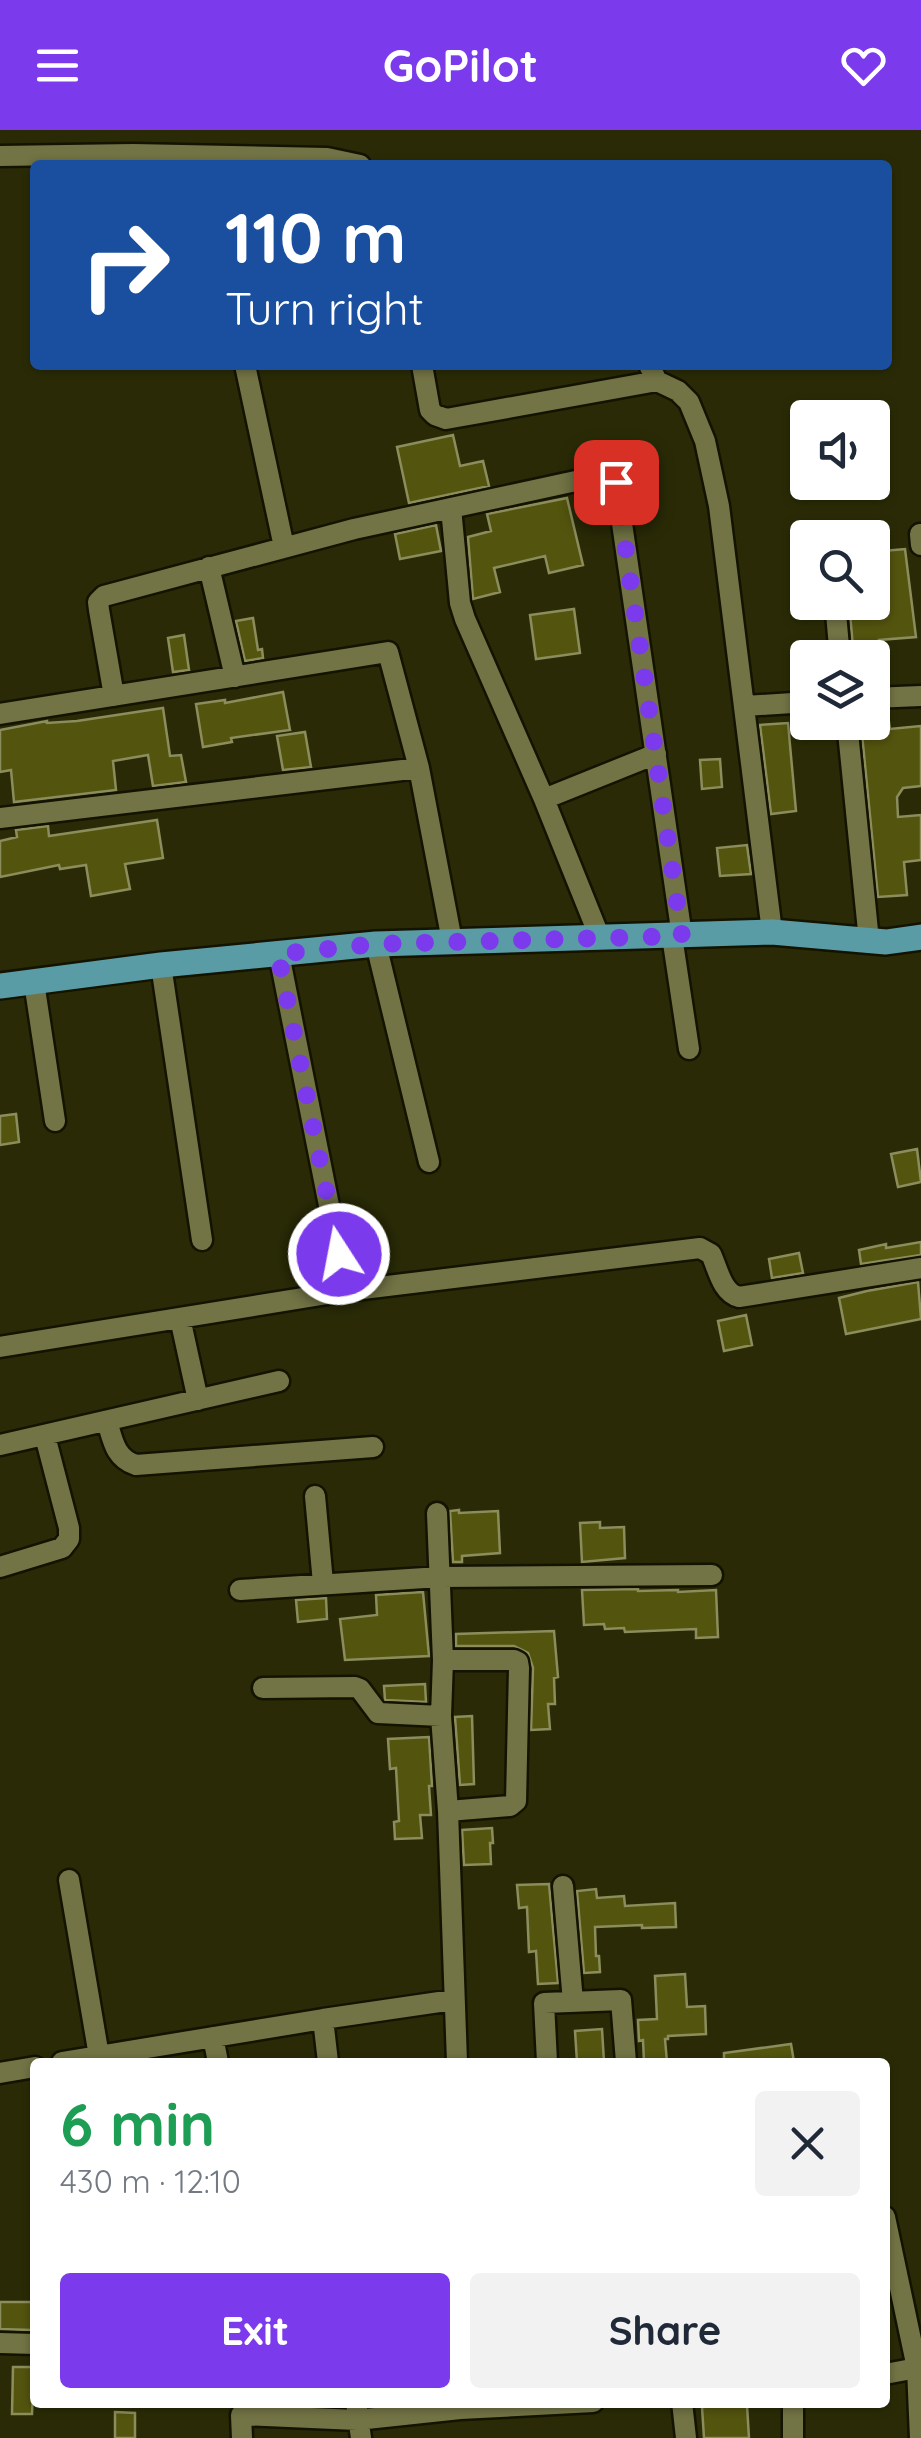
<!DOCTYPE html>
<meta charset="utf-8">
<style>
:root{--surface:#fff;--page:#f2f2f3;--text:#1f2937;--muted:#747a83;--accent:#7c3aed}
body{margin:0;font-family:Quicksand,sans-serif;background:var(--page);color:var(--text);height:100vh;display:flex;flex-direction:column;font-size:38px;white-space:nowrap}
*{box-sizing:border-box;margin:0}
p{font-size:32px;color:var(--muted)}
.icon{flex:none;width:55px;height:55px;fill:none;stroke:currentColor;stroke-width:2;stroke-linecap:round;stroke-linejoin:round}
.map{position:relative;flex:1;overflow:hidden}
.details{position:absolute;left:30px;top:1928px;width:860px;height:350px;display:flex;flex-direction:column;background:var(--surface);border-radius:10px;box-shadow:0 2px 8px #0004}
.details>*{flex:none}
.hud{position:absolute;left:30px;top:30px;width:862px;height:210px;border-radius:10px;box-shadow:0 2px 8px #0004;background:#1a4fa0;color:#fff;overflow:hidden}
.tools{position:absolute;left:790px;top:270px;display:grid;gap:20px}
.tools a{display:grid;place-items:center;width:100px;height:100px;border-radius:10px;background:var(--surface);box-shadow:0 2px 8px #0004;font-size:50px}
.pin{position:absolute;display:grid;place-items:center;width:85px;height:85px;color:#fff;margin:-42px;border-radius:20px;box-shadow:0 5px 15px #0006}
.me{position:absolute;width:110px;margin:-55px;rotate:349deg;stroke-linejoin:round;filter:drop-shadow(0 0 8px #0008)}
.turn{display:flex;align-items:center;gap:35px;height:210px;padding:0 30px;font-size:45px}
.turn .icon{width:130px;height:130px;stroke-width:2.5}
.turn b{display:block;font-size:70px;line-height:85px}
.round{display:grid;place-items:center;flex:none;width:105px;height:105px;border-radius:10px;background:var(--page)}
.head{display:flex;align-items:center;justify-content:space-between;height:170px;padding:0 30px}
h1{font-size:60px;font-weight:700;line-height:75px;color:#1e9e55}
.action{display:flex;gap:20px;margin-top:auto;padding:20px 30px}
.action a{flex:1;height:115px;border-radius:10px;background:var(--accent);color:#fff;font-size:40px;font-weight:700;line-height:115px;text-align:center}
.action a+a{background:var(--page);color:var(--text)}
header{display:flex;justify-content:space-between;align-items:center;height:130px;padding:0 30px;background:var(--accent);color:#fff;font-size:45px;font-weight:700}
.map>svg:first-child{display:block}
.building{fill:#53540e;stroke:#8b8d5d;stroke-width:2.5}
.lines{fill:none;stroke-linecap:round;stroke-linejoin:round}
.minor-casing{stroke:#131300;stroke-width:25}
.major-casing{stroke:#131300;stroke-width:30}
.minor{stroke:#727445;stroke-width:20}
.major{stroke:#5a9ca6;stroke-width:25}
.route{stroke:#7c3aed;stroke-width:18;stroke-dasharray:0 32.4}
</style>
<header><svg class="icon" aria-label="menu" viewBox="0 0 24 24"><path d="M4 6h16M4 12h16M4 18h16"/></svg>GoPilot<svg class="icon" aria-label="heart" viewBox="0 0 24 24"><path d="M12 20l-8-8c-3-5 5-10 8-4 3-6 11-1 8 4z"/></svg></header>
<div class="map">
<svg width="921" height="2308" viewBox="0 0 921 2308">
<rect width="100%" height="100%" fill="#2a2b06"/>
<path class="building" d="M453,305L460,336L483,331L489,356L409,373L397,317Z
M567,368L583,435L549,443L545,426L494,438L500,462L473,469L468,407L491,401L487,384Z
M436,395L441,421L400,429L395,404Z
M905,419L916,507L879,510V514L853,517L849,472H872V422Z
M574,479L580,523L536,529L530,485Z
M253,488L258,520L262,519L263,528L245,531L236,491Z
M184,505L189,540L173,542L168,508Z
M283,562L290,600L231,608L232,612L203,617L196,574L225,570V573Z
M163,578L170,626L181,625L186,652L153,656L148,625L113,631L116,660L14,672L11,640L0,642V600L47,591V593L77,591Z
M889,592L890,599L921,596V656L903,658L897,667L898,687L921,685V730L904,732L907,765L878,767L861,594Z
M788,593L796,681L771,684L760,595Z
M305,602L311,637L283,640L277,606Z
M720,629L722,657L702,659L700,630Z
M157,690L163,728L125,734L130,759L91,766L86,735L60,739L59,735L0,747V711L17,707L16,700L48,696L49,706Z
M747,715L751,744L720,746L717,718Z
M16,984L19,1012L0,1015V986Z
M917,1019L921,1052L898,1057L891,1024Z
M921,1112V1125L861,1134L859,1120L886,1114V1118Z
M799,1123L803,1143L772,1148L769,1129Z
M918,1152L921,1189L846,1204L839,1168L867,1161Z
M746,1185L752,1215L724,1221L718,1191Z
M459,1380V1383L498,1381L500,1423L462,1426V1432H453L450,1381Z
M600,1392V1398L624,1397L625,1428L582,1432L580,1393Z
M638,1459V1461L678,1460V1462L716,1460L718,1507L696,1508V1499L625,1502L624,1498L605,1499L604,1494L584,1495L582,1460Z
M423,1462L429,1526L345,1530L340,1489L377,1485L376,1465Z
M326,1468L327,1489L298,1492L296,1470Z
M554,1501L558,1547L554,1548L555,1574H548L550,1599L531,1600L533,1538L528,1523L514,1516H456V1504Z
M425,1554L426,1572L385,1570L384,1556Z
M472,1586L474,1654L460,1655L455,1587Z
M429,1607L432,1656H429L431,1685H420L422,1708L395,1709L394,1692L399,1691L396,1638L390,1639L388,1609Z
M492,1698L493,1713H490L491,1734L464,1735L462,1700Z
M549,1754L558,1853L538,1854L536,1821L529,1822L527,1777L519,1778L517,1755Z
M596,1759L597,1768L624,1766L625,1776L675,1773L676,1797L642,1798V1795L595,1797L596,1826H599L600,1842L584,1843L577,1761Z
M685,1844L687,1877L705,1876L706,1904L668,1906V1909H665L667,1932H644L643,1910L639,1911L638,1890L657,1889L655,1846Z
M602,1899L604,1932H577L575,1901Z
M791,1914L794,1932H724V1923Z
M0,2172H33L32,2200L0,2199Z
M13,2237H34L32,2284H12Z
M747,2275L749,2308H704L702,2277Z
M115,2282L135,2283V2308H115Z"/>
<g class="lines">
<g class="minor-casing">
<path id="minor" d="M0,26L133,24L327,28L360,35
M245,235L284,417
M422,235L430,280L435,285L446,289L657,251
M649,235L657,251L678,261L689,272L705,311L719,376L772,802
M451,378L460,473L465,489L544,669L600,808
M920,404L921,415
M209,437L235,547
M835,472L840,528
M114,566L99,480L98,472L104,466L354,399L608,344L613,346L616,352L682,806
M872,568L921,566
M745,576L808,572
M0,584L388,522L419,638
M847,592L869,811
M544,669L656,624
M0,688L419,638L452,811
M672,806L689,919
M376,814L429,1032
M161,835L202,1110
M34,852L55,991
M346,1161L700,1118L711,1124C718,1139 722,1163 739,1167L921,1138
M180,1188L198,1270
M0,1217L346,1161L279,824
M107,1291C113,1311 115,1328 136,1335L373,1317
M0,1315L279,1251
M315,1366L323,1453
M437,1383L443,1530L441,1586L448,1681L457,1932
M0,1437L62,1418L69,1409V1398L45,1306
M240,1460L440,1447L712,1445
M443,1530H514L518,1532L519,1538L516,1671L510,1676L448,1681
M263,1558L355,1557L360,1559L378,1583L441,1586
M69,1750L99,1926
M563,1756L573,1872
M323,1889L453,1870
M213,1907L218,1932
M62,1932L323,1889L328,1932
M547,1932L544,1873L621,1870L626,1932
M0,1943L35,1937
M0,2213L35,2214
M917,2238L920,2308
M885,2244L917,2238L885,2087
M356,2272L361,2308
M682,2272L686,2308
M242,2308L241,2285L357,2290L460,2279L593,2272
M793,2308V2272"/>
</g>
<g class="major-casing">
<path id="major" d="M0,856L161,835L376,814L772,802L886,812L921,807"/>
</g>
<use href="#minor" class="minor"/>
<use href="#major" class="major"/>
</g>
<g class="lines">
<path class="route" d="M339,1124L278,824L376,814L682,806L616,352"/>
</g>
</svg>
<div class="tools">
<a><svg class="icon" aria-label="sound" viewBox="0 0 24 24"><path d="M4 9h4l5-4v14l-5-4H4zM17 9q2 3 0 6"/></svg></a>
<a><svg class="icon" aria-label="search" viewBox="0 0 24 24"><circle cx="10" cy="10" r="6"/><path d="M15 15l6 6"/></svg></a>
<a><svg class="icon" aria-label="layers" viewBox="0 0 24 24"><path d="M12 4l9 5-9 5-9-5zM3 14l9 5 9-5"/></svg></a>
</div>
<div class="pin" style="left:616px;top:352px;background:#d93025"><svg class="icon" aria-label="arrive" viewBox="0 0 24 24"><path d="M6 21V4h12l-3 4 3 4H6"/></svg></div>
<svg class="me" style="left:339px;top:1124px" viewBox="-20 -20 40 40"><circle r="17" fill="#7c3aed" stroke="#fff" stroke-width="3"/><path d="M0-11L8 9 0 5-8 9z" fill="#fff"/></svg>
<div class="hud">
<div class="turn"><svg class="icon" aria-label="right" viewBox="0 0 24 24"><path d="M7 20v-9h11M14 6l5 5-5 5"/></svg><div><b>110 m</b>Turn right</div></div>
</div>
<section class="details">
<div class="head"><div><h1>6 min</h1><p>430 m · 12:10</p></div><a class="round"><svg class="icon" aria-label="close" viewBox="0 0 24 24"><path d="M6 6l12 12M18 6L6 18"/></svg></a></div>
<div class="action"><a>Exit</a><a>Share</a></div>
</section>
</div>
